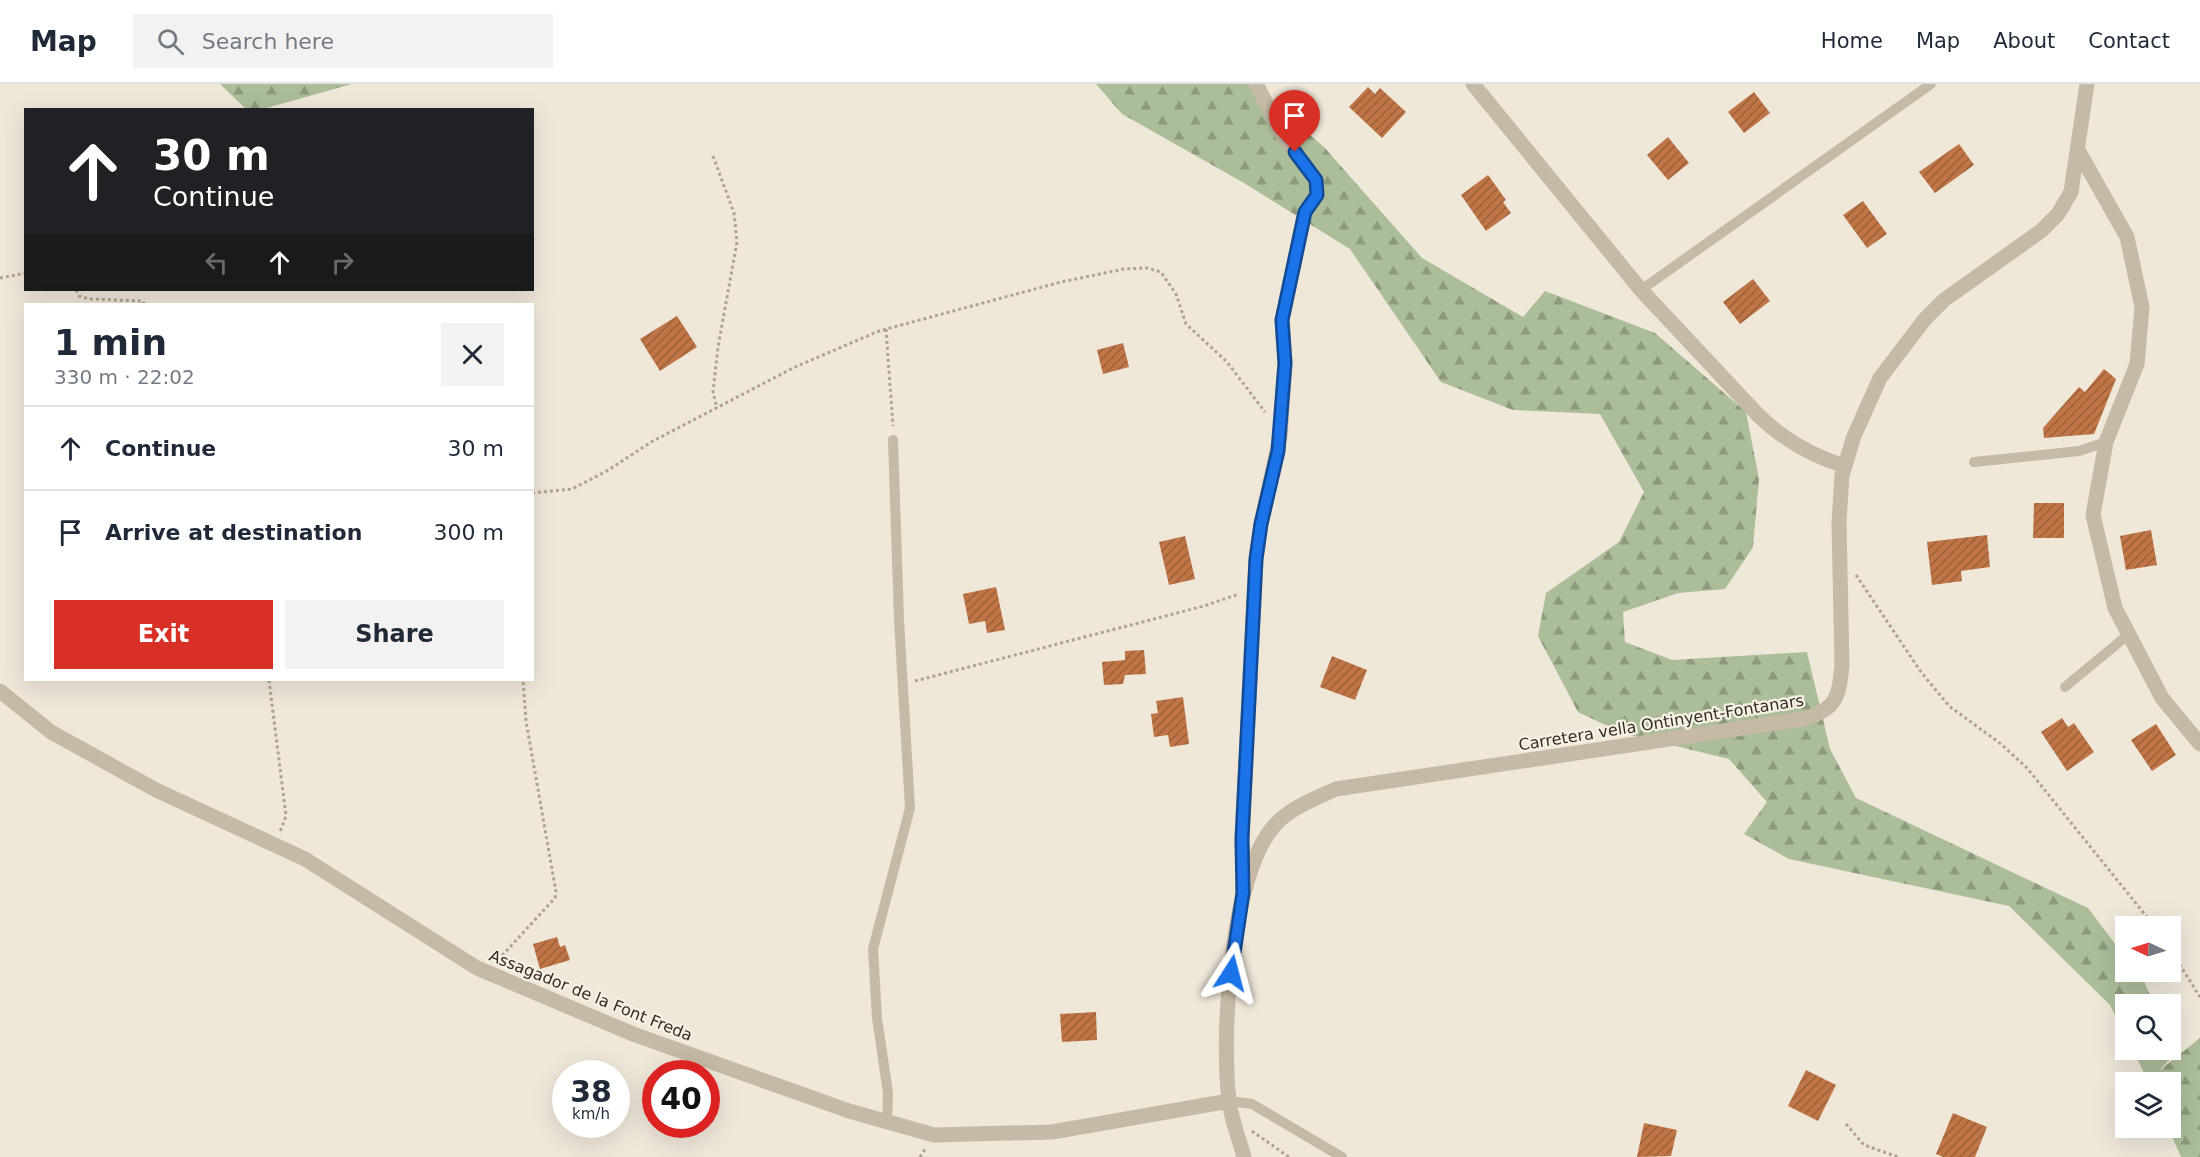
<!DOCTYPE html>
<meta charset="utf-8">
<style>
:root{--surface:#fff;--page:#f2f2f3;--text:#1f2937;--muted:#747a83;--line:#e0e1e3;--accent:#d93025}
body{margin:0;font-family:"DejaVu Sans",sans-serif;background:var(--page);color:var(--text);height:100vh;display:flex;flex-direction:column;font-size:22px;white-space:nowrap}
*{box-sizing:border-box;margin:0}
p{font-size:20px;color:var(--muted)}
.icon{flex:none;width:33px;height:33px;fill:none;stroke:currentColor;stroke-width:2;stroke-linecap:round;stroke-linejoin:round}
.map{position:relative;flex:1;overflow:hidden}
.sheet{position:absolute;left:24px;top:219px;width:510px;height:378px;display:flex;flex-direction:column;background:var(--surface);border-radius:0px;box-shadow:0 6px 24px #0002}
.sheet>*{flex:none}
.banner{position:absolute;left:24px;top:24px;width:510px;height:183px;border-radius:0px;box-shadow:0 6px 24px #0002;background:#202124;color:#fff;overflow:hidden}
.needle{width:39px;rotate:274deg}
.controls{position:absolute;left:2115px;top:832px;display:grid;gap:12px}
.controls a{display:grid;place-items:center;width:66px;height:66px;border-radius:0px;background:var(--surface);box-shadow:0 6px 24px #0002;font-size:30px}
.speed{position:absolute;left:552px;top:976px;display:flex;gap:12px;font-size:30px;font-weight:700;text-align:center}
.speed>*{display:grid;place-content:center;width:78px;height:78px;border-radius:50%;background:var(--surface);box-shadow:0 6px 24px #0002;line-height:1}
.speed small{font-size:15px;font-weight:400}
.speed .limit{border:9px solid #d22;background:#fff;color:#111}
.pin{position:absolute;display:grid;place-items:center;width:51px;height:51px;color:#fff;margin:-62px -26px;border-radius:50% 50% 50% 0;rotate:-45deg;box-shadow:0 0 6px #0007}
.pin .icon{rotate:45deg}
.me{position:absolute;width:66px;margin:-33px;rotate:9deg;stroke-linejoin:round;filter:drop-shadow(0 0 4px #0008)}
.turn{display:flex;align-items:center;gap:21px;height:126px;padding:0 30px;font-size:27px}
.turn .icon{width:78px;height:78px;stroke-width:2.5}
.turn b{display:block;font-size:42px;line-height:51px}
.lanes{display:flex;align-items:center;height:57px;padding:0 30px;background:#0003;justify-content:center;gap:30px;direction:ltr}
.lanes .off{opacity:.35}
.round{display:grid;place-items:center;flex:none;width:63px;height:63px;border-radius:0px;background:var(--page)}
.head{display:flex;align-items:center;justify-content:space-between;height:102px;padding:0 30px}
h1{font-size:36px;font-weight:700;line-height:45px}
.action{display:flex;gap:12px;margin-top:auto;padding:12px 30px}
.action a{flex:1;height:69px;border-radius:0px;background:var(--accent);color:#fff;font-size:24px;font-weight:700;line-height:69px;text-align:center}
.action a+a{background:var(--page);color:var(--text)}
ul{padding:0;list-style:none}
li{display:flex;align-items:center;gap:18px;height:84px;padding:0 30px;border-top:2px solid var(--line)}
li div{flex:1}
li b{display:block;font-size:22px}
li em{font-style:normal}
header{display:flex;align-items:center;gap:36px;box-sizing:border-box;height:84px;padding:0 30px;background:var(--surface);border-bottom:2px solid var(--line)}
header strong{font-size:28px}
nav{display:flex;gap:33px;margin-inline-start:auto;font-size:21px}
.search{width:420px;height:54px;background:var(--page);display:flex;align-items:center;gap:15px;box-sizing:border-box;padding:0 21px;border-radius:0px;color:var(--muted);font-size:22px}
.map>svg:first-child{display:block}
.forest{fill:url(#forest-firs)}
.building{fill:url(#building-hatch)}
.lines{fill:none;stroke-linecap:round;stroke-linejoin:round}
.path{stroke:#b2a38f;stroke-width:3;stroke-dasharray:3 3;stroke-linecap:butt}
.service{stroke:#c6b9a5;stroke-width:10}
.minor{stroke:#c6b9a5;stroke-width:15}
.tertiary{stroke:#c6b9a5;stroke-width:15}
.route-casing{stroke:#114b97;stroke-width:15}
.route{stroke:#1a73e8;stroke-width:10}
.labels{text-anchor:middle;stroke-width:4.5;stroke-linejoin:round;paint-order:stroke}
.street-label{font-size:16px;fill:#322b26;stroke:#f7f1e3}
</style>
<header>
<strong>Map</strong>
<div class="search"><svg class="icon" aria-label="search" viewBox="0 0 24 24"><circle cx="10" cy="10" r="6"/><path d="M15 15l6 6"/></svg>Search here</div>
<nav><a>Home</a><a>Map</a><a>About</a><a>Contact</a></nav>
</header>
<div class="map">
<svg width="2200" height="1073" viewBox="0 0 2200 1073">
<defs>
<pattern id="forest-firs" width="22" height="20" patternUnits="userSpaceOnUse" patternTransform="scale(1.5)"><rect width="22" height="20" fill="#acbd99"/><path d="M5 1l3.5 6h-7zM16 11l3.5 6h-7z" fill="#8d9a7d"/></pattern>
<pattern id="building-hatch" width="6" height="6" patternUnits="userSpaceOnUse" patternTransform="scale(1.5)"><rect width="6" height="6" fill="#bf7546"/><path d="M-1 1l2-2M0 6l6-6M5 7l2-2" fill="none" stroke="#9c603a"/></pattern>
</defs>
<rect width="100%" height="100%" fill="#efe7d8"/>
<path class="forest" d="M220,0H352L263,25L247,26Z
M1096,0H1250L1324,63L1422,174L1523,233L1545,207L1655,249L1746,328L1759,395L1753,463L1725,505L1678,509L1623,528L1625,558L1672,576L1807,568L1830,665L1856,714L2088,824L2125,873L2126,888H2137L2145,899L2154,921H2126L2125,952L2110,921L2009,822L1789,775L1744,750L1767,718L1729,675L1622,649L1578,628L1538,552L1546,509L1619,458L1644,408L1600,330L1513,326L1441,298L1350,165L1244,99L1122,30Z
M2200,954V1073H2181L2168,1044L2170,999H2149L2133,966L2171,965L2173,972L2159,987Z"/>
<path class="building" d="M1368,3L1375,10L1380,4L1406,28L1382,54L1349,23Z
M1754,8L1770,29L1744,49L1728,28Z
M1668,53L1689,79L1668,96L1647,71Z
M1959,60L1974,81L1935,109L1919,88Z
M1488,91L1506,116L1503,118L1511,129L1486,147L1461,111Z
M1863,117L1887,150L1867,164L1843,131Z
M1753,195L1770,217L1740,240L1723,218Z
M677,232L697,263L660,287L640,255Z
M1123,259L1129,283L1103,290L1097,266Z
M2104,285L2116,295L2094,350L2044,354L2043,344L2079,303L2085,308Z
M2034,419H2064V454H2033Z
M2151,446L2157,481L2126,486L2120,452Z
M1987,451L1990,483L1961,487L1962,497L1932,501L1927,458Z
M1185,452L1195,495L1169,501L1159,458Z
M996,503L1005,546L987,549L985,537L969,540L963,510Z
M1144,566L1146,590L1125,591L1123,600L1104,601L1102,578L1125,576V567Z
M1332,572L1367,586L1355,616L1320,603Z
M1183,613L1189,660L1170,663L1168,651L1154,653L1151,630L1158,629L1156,617Z
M2062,634L2068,643L2074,639L2094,668L2067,687L2041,648Z
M2156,640L2176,671L2152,687L2131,656Z
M557,853L560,863L565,861L570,876L540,885L533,860Z
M1096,928L1097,956L1062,958L1060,930Z
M1806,986L1836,1001L1818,1037L1788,1022Z
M1953,1029L1987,1043L1975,1073H1943L1936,1070Z
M1644,1039L1677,1046L1671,1072L1637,1073Z"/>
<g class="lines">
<path class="path" d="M713,72L734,129L737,158L718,263L713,308L717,324
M0,194L26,189
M76,206L79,212L89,215L143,217L144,220
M886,245L893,342
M532,409L572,405L605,388L653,357L795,283L879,247L1061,198L1124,185L1147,184L1161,188L1176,210L1186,240L1227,278L1265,328
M1856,491L1921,588L1949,622L2001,660L2027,684L2155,843
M269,596L286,732L280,748
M915,597L1204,522L1239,510
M2170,865L2200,913
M498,876L555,814L556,808L526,637L523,596
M1846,1040L1864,1061L1898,1073
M1252,1047L1289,1073
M920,1073L925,1065"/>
<path class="service" d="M1641,206L1931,0
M1974,378L2079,367L2106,358
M2065,603L2129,550
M1229,1017L1252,1020L1342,1073
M887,1038L888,1009L877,934L873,865L910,724L899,536L893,356"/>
<path class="minor" d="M1473,0L1641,206L1759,332C1784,356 1812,372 1845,382
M2079,68L2127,153L2142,223L2137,280L2106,358L2093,431L2115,524L2162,614L2200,660
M0,607L51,648L156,706L305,775L477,884L633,950L849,1027L934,1051L1052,1048L1229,1017
M1243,807L1242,755L1256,475L1261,440L1280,353L1285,279L1282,236L1305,128L1317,111L1316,96L1282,50L1256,0"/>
<path class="tertiary" d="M1244,1073C1239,1054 1231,1035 1229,1016C1221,950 1230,793 1274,742C1290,724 1314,715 1336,705L1803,635C1837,626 1839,612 1842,581L1839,439L1842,391L1854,352L1880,294L1925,235L1944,216L2041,147L2058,130L2071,108L2087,0"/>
</g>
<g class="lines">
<g class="route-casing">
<path id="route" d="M1231,889L1243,809L1242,755L1256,475L1261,440L1278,367L1285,279L1282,236L1305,128L1317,111L1316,96L1295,68"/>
</g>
<use href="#route" class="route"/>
</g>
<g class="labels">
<g class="street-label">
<text transform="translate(1661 638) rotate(-9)" y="6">Carretera vella Ontinyent-Fontanars</text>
<text transform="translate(591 911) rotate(22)" y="6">Assagador de la Font Freda</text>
</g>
</g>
</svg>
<div class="controls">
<a><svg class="needle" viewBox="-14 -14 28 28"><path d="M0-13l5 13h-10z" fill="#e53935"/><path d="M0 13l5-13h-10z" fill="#747a83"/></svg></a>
<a><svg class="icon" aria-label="search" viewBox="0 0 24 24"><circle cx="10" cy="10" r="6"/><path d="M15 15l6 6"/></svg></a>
<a><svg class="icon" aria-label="layers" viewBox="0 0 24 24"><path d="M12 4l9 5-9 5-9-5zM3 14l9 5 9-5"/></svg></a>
</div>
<div class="speed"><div>38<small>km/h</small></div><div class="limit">40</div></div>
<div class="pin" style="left:1295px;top:68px;background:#d93025"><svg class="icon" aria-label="arrive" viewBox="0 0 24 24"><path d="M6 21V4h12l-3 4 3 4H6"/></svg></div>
<svg class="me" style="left:1231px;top:889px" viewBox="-20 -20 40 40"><path d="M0-17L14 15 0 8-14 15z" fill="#1a73e8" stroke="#fff" stroke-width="4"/></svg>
<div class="banner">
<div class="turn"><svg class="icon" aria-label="ahead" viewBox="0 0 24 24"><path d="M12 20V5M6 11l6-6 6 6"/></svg><div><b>30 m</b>Continue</div></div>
<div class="lanes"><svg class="icon off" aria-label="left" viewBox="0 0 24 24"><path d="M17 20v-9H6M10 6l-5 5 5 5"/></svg><svg class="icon" aria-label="ahead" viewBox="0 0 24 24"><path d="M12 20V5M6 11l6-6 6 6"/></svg><svg class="icon off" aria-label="right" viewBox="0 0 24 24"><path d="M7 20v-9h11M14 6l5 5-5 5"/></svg></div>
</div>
<section class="sheet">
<div class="head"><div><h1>1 min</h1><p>330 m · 22:02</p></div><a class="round"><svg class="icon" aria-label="close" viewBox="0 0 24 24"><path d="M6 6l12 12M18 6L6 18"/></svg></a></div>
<ul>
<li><svg class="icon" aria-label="ahead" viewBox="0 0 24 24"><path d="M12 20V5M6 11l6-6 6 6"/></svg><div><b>Continue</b></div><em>30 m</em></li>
<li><svg class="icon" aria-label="arrive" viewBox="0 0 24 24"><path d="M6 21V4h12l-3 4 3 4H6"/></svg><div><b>Arrive at destination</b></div><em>300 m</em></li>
</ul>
<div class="action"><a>Exit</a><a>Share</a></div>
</section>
</div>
